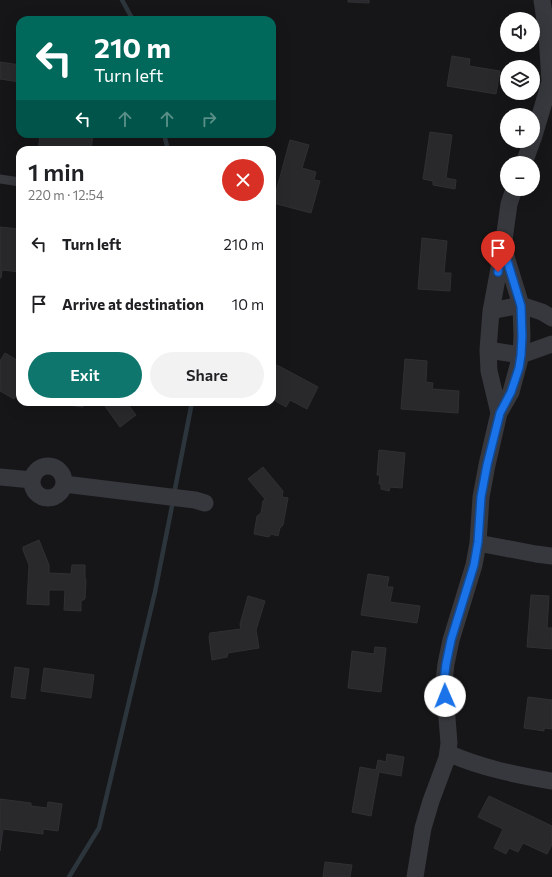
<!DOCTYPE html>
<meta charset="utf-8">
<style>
:root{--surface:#fff;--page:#f2f2f2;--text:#202124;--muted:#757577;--accent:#0f766e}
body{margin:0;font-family:Commissioner,sans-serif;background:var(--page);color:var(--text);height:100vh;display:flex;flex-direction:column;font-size:15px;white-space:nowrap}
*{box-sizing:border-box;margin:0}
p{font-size:13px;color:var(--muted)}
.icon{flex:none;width:22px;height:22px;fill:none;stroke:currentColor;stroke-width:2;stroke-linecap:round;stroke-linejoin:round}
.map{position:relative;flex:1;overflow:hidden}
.panel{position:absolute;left:16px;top:146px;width:260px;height:260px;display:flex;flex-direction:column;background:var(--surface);border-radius:12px;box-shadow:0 4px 16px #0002}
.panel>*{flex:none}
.guide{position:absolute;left:16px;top:16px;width:260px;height:122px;border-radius:12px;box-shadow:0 4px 16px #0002;background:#00695c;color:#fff;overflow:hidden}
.buttons{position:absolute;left:500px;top:12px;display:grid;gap:8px}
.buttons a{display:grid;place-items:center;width:40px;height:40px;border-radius:50%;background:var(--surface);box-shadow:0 4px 16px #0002;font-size:20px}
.pin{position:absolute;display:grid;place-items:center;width:34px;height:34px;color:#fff;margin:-41px -17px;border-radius:50% 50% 50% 0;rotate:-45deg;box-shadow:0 0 4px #0007}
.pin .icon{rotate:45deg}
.me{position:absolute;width:44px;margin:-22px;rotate:359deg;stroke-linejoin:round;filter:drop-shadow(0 0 3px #0008)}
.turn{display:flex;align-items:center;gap:14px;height:84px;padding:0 12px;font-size:18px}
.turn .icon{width:52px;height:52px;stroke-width:2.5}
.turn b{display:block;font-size:28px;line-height:34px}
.lanes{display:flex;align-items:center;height:38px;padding:0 12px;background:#0003;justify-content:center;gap:20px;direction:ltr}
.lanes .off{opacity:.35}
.round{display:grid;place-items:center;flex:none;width:42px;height:42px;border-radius:21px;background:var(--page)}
.head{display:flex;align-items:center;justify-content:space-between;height:68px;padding:0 12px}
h1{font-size:24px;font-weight:600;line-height:30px}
.button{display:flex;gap:8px;margin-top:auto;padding:8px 12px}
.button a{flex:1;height:46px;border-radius:24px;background:var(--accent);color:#fff;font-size:16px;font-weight:600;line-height:46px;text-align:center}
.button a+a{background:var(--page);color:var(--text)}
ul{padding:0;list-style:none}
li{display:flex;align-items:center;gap:12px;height:60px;padding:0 12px}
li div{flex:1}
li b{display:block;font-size:15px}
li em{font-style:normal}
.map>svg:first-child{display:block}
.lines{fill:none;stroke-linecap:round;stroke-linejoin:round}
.stream{stroke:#2c353c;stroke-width:4.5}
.building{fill:#29292c;stroke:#303034}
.service{stroke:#37383d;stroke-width:9}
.minor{stroke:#37383d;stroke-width:17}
.route-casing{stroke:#114b97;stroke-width:10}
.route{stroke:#1a73e8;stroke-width:7}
</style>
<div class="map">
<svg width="552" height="877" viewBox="0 0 552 877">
<rect width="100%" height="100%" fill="#161618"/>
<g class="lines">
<path class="stream" d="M122,0L133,20
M164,134L168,150
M174,494L192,402
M69,877L99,828L155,592L173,501"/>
</g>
<path class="building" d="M348,0H369V3L348,2Z
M452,56L470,59L469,66L500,71L496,94L447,86Z
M0,62L20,65V82L0,79Z
M430,132L452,135L446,178L456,180L455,189L433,185V181L423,179Z
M52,134H93L91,150H38L40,135L52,136Z
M290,140L309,145L302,168L316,172L314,180L320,181L311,213L273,203Z
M0,227L20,229V272L2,270L1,278H0Z
M422,238L447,241L444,273H451L450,291L418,289Z
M5,353L20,362V389L14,399L0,391V361Z
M405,359L427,361L426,382L433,383L432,389L459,391L458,413L401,409Z
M277,365L318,387L307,409L290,400L286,407L272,399V374Z
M61,402H84L83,407L60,404Z
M102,402H126L136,415L120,427Z
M379,450L405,453L402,488L390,487L389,491L381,489V484H379L380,475H377Z
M263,467L283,491L282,497L288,498L283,525L280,528L278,536L271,534L269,537L254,534L257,516L261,513L263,501L265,499L248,479Z
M39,540L49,565V573L71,574L72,565H85V577L86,581L85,599L81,601V611L64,610L65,590H49V605L27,604L29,565L23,550V547Z
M368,574L389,577L387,587H393L390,602L420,606L417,623L361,615Z
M531,595L549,596L547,628H552V649L527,647Z
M248,596L265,601L256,630L259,648L228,653L227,657L212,660L209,637L210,633L241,629L240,624Z
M375,647L386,648L381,692L348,688L352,651L374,654Z
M15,667L29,669L25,699L11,697Z
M44,668L94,675L91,698L41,691Z
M528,697L552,700V729L544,728V731L524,728Z
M387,754L404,757L401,776L379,772L371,816L352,812L360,767L376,770L378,760L386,762Z
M489,796L552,826V845L547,854L523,843L518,852L509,848L506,854L494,848L503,829L478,817Z
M0,799L31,803V806L47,808L48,802L62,804L58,831L43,829V834L3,829L0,851Z
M325,862L352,865L350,877H323Z"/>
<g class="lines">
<path class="service" d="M0,179L20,182"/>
<path class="minor" d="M533,139L550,82L547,34L542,0
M524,163L532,141
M491,311L521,305L542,312L552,318
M488,350L521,355L552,344
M499,413L489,371L488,350L491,311L503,247L509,204L514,189
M32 482a16 16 0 1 1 32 0a16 16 0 1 1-32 0Z
M0,477L32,480
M64,484L195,500L205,503
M478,543L536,554L552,556
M448,753C481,768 517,775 552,781
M415,877L423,828L431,801L447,758L449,743L444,681L446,664L451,640L474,565L478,543L481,497L487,465L499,413L511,392L521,355L522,336L521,305L503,247"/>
</g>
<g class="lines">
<g class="route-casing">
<path id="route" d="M445,696L444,681L446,664L451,640L474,565L478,542L481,497L487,465L500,413L511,392L519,368L521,355L522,336L521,306L503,247L498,272"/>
</g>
<use href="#route" class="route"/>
</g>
</svg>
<div class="buttons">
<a><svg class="icon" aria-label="sound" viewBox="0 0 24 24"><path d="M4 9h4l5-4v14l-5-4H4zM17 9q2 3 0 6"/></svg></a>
<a><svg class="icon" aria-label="layers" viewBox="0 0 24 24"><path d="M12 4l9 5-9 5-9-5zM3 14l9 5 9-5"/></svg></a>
<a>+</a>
<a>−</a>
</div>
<div class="pin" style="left:498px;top:272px;background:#d93025"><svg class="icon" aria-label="arrive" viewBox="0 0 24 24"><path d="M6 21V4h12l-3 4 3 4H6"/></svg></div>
<svg class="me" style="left:445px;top:696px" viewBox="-20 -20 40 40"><circle r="19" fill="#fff"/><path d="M0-13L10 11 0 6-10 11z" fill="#1a73e8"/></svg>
<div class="guide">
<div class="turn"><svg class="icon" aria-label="left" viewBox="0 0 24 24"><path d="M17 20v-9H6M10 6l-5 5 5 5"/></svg><div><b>210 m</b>Turn left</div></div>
<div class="lanes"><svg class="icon" aria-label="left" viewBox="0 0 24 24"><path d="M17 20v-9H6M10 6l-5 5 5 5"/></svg><svg class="icon off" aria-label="ahead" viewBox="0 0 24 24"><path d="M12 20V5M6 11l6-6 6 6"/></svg><svg class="icon off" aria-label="ahead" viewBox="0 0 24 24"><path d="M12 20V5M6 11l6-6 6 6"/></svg><svg class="icon off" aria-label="right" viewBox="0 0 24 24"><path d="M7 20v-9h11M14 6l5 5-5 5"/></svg></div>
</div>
<section class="panel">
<div class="head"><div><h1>1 min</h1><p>220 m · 12:54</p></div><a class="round" style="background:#d93025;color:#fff"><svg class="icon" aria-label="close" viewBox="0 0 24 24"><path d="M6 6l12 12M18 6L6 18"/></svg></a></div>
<ul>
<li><svg class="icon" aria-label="left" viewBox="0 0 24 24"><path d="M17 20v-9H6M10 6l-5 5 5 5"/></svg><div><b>Turn left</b></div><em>210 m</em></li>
<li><svg class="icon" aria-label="arrive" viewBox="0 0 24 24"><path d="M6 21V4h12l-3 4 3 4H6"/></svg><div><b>Arrive at destination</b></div><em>10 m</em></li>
</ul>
<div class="button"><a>Exit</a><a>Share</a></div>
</section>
</div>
